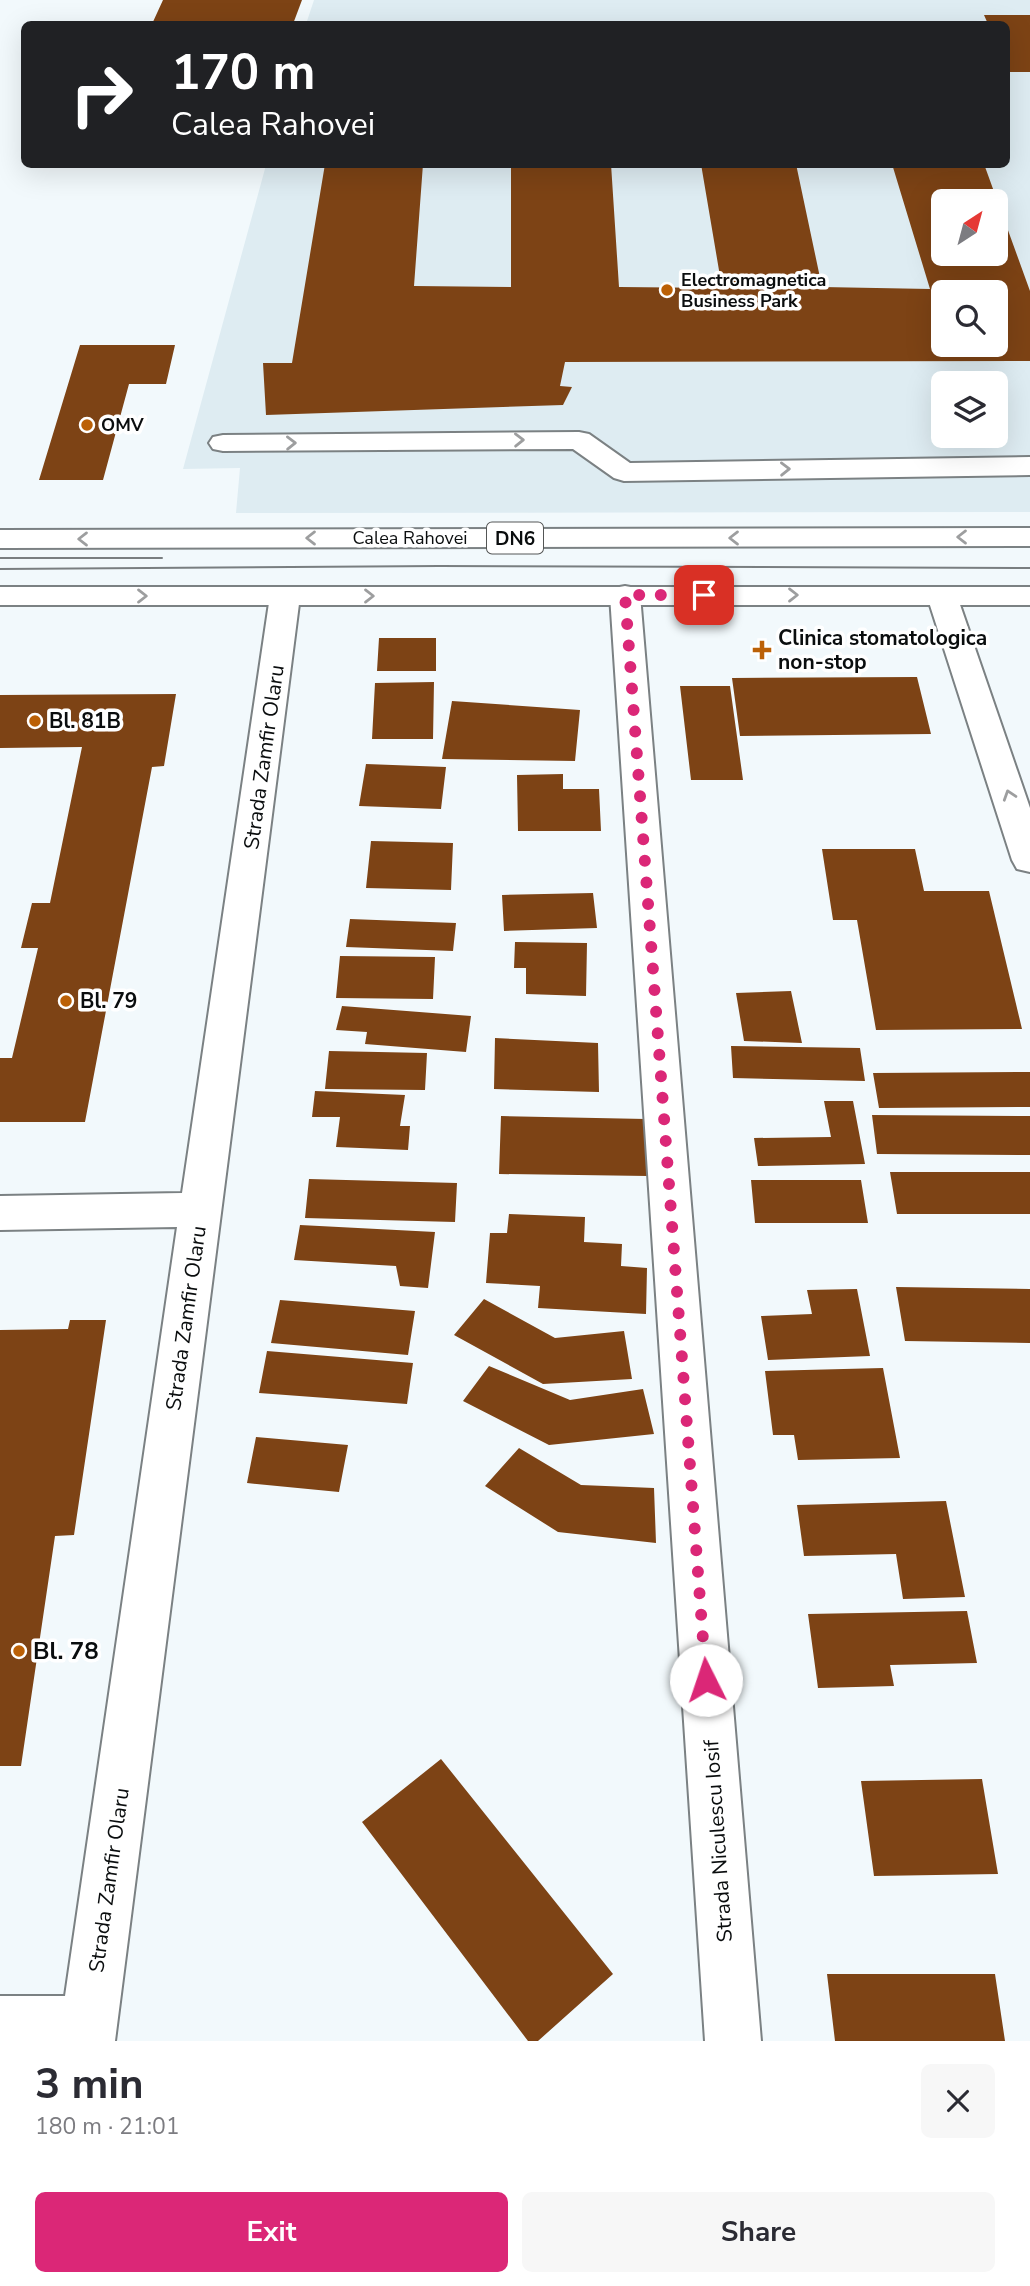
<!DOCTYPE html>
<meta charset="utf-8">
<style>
:root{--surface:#fff;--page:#f7f7f7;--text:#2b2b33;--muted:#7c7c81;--accent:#db2777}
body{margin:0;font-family:"Nunito Sans",sans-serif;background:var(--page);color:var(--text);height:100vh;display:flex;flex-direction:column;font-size:26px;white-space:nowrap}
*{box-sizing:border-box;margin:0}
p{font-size:23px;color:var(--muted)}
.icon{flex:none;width:38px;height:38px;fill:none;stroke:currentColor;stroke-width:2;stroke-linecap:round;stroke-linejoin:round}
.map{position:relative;height:2041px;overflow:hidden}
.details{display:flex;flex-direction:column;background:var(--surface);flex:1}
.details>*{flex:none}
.top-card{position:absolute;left:21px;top:21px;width:989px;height:147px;border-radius:10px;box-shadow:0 7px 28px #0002;background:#202124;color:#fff;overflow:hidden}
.needle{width:46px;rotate:36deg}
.controls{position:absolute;left:931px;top:189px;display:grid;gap:14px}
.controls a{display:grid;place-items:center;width:77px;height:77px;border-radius:10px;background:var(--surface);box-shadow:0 7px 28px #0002;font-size:35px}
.pin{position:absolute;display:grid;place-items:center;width:60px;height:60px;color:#fff;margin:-30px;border-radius:14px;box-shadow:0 4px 10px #0006}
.me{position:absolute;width:77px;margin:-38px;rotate:356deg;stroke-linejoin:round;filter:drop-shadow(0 0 5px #0008)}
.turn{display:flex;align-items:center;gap:24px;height:147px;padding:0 35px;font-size:32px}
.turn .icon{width:91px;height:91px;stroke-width:2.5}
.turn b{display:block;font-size:49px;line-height:60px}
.round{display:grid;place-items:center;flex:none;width:74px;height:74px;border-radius:10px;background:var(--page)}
.overview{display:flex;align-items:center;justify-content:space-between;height:119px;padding:0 35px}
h1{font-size:42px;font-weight:700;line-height:52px}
.cta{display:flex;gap:14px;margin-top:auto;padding:14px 35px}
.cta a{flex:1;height:80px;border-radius:10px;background:var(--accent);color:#fff;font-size:28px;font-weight:700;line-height:80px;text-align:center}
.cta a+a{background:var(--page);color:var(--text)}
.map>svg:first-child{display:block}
.built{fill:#deecf2;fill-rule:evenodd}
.building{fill:#7d4315;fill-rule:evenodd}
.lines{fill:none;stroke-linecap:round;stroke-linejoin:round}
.minor-casing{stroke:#7b8183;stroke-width:4}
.major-casing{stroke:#7b8183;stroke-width:4}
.minor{fill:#fff;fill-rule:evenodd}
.major{fill:#fff;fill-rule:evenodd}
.tram{stroke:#797e80;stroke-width:2}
.oneway{stroke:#9d9e9f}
.route{stroke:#db2777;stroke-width:12;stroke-dasharray:0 21.6}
.poi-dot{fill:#bb6006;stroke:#fff;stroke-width:2.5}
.labels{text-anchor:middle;stroke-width:7;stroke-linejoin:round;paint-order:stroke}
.far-poi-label{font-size:18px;font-weight:bold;fill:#0a0d0e;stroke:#fff;text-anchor:start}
.far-street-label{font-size:18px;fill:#0a0d0e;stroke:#fff}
.shield{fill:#fff;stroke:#545656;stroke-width:2}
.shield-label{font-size:19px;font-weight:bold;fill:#0a0d0e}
.poi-label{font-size:21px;font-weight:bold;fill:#0a0d0e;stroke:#fff;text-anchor:start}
.street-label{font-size:21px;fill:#0a0d0e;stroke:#fff}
.near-poi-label{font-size:24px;font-weight:bold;fill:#0a0d0e;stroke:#fff;text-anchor:start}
</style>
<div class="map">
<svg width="1030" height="2041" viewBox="0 0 1030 2041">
<rect width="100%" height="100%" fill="#f2f9fc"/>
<path class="built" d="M314,0H1030V512L236,513L240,468L183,469L266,165L1006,164V24H306ZM943,201H996V254H943ZM943,292H996V345H943ZM943,383H996V436H943Z"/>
<path class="building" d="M163,0H302L293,24H152Z
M984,15H1030V72H1009L1006,65V24H988Z
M325,164H423L414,286L511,287V164H611L619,287L722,288L701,164H796L822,287L930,289L892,164H984L1030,291V361L565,362L560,386L572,387L563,405L266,415L263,363H292ZM943,201H996V254H943ZM943,292H996V345H943Z
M80,345H175L166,384H129L103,480H39Z
M379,638H436V671H377Z
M917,677L931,734L740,736L732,678Z
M434,682L433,739H372L375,683Z
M680,686H730L743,780H691Z
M176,694L164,766L152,767L85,1122H0V1058H12L38,948H21L32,903H50L82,747L0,748V695Z
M452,701L580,710L575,761L442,759Z
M366,764L446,767L441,809L359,806Z
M563,774V789H599L601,831H518L517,775Z
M371,841L453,843L451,890L366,888Z
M822,849H915L924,891H989L1022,1029L876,1030L857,920H833Z
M593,893L597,928L504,931L502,895Z
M350,919L456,923L453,951L346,947Z
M515,942L587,943L586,996L526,994V968H514Z
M340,956L435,957L433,999L336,998Z
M791,991L802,1043L744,1041L736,993Z
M342,1006L471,1016L466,1052L365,1044L367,1032L336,1030Z
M495,1038L598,1043L599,1092L494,1089Z
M731,1046L860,1048L865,1081L733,1078Z
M329,1051L427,1053L425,1090L325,1089Z
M1030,1072V1107L879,1108L873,1073Z
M315,1091L405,1095L400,1126H410L408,1150L336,1147L340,1117H312Z
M824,1101H853L865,1164L758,1166L754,1138L831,1137Z
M872,1115L1030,1116V1155L877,1154Z
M501,1116L646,1119L648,1176L499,1174Z
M890,1172H1030V1214H897Z
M309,1179L457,1183L455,1222L305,1218Z
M751,1180H861L868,1223H755Z
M509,1214L585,1217L584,1242L622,1244L621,1266L647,1268L646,1314L538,1308L540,1286L486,1283L490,1233H507Z
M300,1225L435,1232L428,1288L400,1286L396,1266L294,1260Z
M896,1287L1030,1289V1343L905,1341Z
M857,1289L870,1356L768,1360L761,1316L812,1314L807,1290Z
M484,1299L555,1338L624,1331L632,1379L543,1384L454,1335Z
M280,1300L415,1311L408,1355L271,1343Z
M70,1320H106L74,1535L55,1536L21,1766H0V1330L68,1329Z
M267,1351L413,1363L407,1404L259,1393Z
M489,1366L570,1400L643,1389L654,1434L549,1445L463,1401Z
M883,1368L900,1458L798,1460L794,1435H773L765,1371Z
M256,1437L348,1445L339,1492L247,1483Z
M519,1448L581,1485L654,1488L656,1543L558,1532L485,1486Z
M946,1501L965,1597L903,1599L896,1554L804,1556L797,1505Z
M967,1611L977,1663L890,1665L894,1686L818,1688L808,1614Z
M441,1759L613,1974L538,2041H528L362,1822Z
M982,1779L998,1874L874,1876L861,1781Z
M827,1974H995L1005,2041H835Z"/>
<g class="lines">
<g class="minor-casing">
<path id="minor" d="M579,432L589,434L630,463L1030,457V475L624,481L614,478L573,449L223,451L213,449L209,443L213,437L223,435Z
M625,586L636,588L640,595L761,2041H705L610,595L614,588Z
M285,587L296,589L300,596L115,2041H0V1996H65L177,1227L0,1230V1196L182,1193L270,596L274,589Z
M942,587L953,589L957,596L1030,808V872L1017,869L1012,860L927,596L931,589Z"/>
</g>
<g class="major-casing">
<path id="major" d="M1030,528V546L0,548V530Z
M0,587H1030V605H0Z"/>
</g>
<use href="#minor" class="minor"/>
<use href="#major" class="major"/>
<path class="tram" d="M0,558H162
M0,569L439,566L1030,568"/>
</g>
<defs><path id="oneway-chevron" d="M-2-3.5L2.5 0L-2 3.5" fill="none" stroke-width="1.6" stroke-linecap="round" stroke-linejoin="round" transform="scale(1.75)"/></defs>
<g class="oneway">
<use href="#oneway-chevron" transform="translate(519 440) rotate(-1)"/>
<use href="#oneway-chevron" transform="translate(291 443) rotate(-1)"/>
<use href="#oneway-chevron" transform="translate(785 469) rotate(-1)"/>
<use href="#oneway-chevron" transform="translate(962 537) rotate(180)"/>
<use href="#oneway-chevron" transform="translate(311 538) rotate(-180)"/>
<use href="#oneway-chevron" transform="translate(734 538) rotate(180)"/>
<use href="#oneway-chevron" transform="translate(83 539) rotate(180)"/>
<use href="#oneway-chevron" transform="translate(793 595)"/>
<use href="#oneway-chevron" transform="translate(142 596)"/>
<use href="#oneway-chevron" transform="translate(369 596)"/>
<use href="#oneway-chevron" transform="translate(1009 795) rotate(-108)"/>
</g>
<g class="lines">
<path class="route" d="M704,595H625L706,1680"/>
</g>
<g class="poi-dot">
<circle cx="667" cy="290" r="7"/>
<circle cx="87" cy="425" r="7"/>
<path d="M758.5 639.5h7v7h7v7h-7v7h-7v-7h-7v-7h7z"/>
<circle cx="35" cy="721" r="7"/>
<circle cx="66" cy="1001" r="7"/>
<circle cx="19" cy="1651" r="7"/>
</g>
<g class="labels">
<g class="far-poi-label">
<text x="681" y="286">Electromagnetica<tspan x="681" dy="21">Business Park</tspan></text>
<text x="101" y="431">OMV</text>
</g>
<g class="far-street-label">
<text x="410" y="544">Calea Rahovei</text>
</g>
<rect class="shield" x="487" y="522.5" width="56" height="31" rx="5"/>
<g class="shield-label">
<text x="515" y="545">DN6</text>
</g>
<g class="poi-label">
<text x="778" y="645">Clinica stomatologica<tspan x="778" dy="24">non-stop</tspan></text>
<text x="49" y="728">Bl. 81B</text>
<text x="80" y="1008">Bl. 79</text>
</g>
<g class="street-label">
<text transform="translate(264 757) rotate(-82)" y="7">Strada Zamfir Olaru</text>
<text transform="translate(186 1318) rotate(-82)" y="7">Strada Zamfir Olaru</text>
<text transform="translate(718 1841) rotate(-94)" y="7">Strada Niculescu Iosif</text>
<text transform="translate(109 1880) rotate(-82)" y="7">Strada Zamfir Olaru</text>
</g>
<g class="near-poi-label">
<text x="33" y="1659">Bl. 78</text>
</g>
</g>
</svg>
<div class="controls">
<a><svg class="needle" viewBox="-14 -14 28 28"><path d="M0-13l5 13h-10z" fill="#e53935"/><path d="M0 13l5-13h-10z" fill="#7c7c81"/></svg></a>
<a><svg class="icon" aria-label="search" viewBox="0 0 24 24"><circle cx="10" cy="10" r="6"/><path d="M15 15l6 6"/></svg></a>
<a><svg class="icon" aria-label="layers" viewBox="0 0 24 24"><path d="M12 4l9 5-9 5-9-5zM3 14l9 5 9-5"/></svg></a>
</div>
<div class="pin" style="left:704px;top:595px;background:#d93025"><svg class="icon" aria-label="arrive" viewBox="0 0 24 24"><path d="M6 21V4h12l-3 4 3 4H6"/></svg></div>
<svg class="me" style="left:706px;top:1680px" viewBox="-20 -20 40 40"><circle r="19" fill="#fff"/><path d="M0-13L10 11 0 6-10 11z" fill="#db2777"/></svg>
<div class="top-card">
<div class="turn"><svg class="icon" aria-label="right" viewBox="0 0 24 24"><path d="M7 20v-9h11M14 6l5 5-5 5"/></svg><div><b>170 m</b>Calea Rahovei</div></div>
</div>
</div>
<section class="details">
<div class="overview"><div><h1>3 min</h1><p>180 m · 21:01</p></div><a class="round"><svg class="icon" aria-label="close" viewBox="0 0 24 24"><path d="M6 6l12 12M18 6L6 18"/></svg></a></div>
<div class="cta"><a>Exit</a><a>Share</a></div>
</section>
